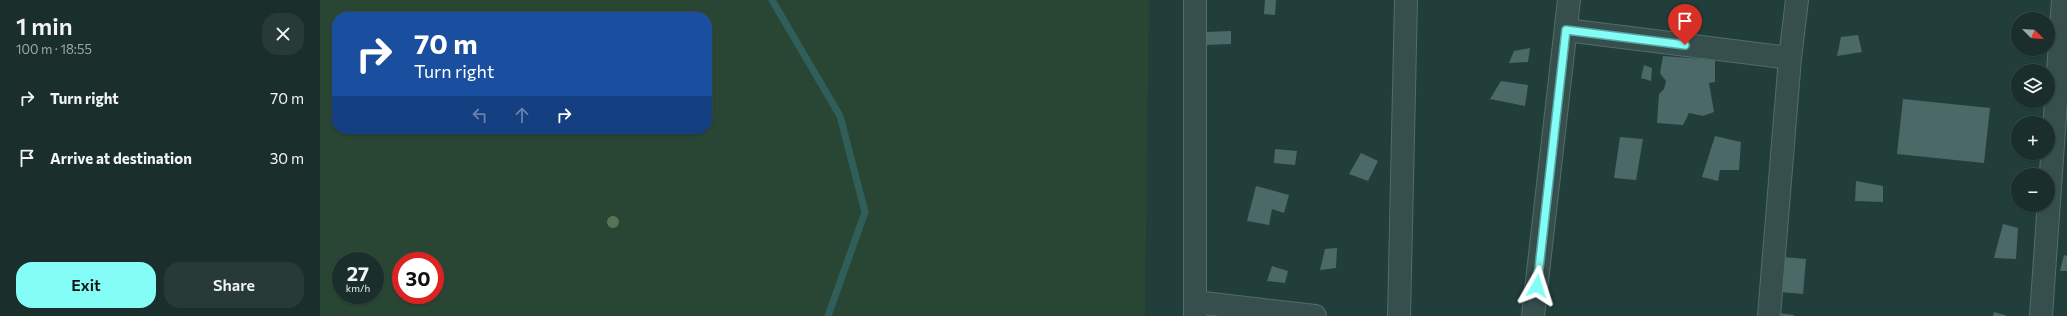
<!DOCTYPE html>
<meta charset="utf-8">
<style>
:root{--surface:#1a2e2c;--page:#273a38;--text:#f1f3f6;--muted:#9fa8a9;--line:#384a48;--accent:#83fdf6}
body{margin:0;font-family:Commissioner,sans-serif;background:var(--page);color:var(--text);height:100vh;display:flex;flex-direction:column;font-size:15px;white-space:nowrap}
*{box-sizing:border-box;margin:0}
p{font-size:13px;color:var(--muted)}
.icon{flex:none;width:22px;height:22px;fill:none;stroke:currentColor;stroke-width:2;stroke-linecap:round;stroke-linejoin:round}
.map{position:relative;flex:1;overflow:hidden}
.sheet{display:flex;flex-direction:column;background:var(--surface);width:320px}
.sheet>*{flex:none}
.top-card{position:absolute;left:12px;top:12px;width:380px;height:122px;border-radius:16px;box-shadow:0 1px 3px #0004,0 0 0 1px var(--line);background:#1a4fa0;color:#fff;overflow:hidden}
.needle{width:26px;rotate:114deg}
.controls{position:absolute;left:1691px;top:12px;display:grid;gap:8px}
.controls a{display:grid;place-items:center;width:44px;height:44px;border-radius:50%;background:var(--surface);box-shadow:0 1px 3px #0004,0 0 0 1px var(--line);font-size:20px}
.speed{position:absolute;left:12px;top:252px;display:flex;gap:8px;font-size:20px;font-weight:700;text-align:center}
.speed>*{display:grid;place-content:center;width:52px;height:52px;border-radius:50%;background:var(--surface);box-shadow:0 1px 3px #0004,0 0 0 1px var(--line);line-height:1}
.speed small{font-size:10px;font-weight:400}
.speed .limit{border:6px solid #d22;background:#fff;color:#111}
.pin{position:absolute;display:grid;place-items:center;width:34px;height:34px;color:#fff;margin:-41px -17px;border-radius:50% 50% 50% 0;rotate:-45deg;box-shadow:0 0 4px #0007}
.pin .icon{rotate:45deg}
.me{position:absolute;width:44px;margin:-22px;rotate:6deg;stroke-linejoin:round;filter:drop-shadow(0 0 3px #0008)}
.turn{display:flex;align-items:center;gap:14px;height:84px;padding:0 16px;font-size:18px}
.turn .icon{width:52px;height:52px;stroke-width:2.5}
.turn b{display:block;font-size:28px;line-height:34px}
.lanes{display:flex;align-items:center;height:38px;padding:0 16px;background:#0003;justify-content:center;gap:20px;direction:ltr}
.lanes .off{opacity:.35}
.round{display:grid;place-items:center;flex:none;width:42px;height:42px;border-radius:16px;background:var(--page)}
.headline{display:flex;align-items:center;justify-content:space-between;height:68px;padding:0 16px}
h1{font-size:24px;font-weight:600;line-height:30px}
.cta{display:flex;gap:8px;margin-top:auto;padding:8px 16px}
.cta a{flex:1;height:46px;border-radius:16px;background:var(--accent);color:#111;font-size:16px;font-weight:600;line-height:46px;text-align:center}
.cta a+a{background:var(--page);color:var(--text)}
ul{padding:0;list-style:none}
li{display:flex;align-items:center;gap:12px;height:60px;padding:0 16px}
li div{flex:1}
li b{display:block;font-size:15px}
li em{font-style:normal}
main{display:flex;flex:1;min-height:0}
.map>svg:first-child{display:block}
.green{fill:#294533;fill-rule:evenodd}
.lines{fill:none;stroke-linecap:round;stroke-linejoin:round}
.stream{stroke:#305f5b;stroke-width:7}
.building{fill:#4b6967}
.minor-casing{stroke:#546c6a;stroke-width:24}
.minor{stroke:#364e4c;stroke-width:22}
.tree{fill:#587458}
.route-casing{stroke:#55a4a0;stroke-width:10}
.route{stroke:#83fdf6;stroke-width:7}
</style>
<main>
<section class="sheet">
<div class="headline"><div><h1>1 min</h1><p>100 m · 18:55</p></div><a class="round"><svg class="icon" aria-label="close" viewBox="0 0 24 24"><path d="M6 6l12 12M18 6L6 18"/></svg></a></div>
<ul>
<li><svg class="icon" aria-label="right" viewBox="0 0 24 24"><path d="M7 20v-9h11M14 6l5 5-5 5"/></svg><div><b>Turn right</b></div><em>70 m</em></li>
<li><svg class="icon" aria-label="arrive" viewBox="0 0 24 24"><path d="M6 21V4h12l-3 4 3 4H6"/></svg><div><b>Arrive at destination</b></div><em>30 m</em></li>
</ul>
<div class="cta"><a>Exit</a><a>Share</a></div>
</section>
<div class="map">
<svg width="1747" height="316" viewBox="0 0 1747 316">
<rect width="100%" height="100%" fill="#223e3b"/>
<path class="green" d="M0,0H829L825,316H0ZM17,17H387V129H17ZM21,261H55V295H21ZM81,261H115V295H81Z"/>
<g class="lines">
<path class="stream" d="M452,0L520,116L545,212L508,316"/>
</g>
<path class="building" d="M945,0H956L955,15L944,14Z
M911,31V44L886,45L885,32Z
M1538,35L1542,52L1517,56L1521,37Z
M1210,48L1208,62L1189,63L1194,51Z
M1343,56L1395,60V82L1389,83L1394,112L1383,116L1369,113L1363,125L1337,123L1339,94L1344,89L1346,81L1340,73Z
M1324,65L1332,68L1331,81L1321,78Z
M1181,81L1208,85L1205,106L1170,99Z
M1583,99L1670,108L1664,163L1577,154Z
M1395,136L1421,142L1419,170H1400L1398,181L1382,177Z
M1300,137L1323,139L1316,180L1294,178Z
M955,149L977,151L975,165L954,163Z
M1041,153L1058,161L1048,181L1029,174Z
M1536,181L1563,186V202L1535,201Z
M936,186L969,195L964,213L952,209L949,225L927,221Z
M1683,224L1698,228L1696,259L1674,258Z
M1017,248L1016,268L1000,270L1005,249Z
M1744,255L1747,256V271H1740Z
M1463,257L1486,259L1483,294L1461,292Z
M952,266L968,271L965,283L947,281Z
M1451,312L1474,315V316H1451Z
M1674,312L1688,316H1673Z"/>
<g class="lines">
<g class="minor-casing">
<path id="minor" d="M1246,30L1470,58
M875,302L995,316
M875,316V0
M1079,316L1086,0
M1213,316L1249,0
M1449,316L1470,58L1477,0
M1721,316L1743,0"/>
</g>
<use href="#minor" class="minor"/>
</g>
<circle class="tree" cx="293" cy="222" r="6"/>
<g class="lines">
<g class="route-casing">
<path id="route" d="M1217,286L1246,30L1365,45"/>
</g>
<use href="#route" class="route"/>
</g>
</svg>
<div class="controls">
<a><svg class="needle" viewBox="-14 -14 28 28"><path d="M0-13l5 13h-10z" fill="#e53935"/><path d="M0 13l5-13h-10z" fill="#9fa8a9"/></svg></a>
<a><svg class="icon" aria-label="layers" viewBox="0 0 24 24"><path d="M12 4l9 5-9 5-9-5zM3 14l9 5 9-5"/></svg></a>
<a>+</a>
<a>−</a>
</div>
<div class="speed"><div>27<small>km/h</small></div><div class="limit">30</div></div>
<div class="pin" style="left:1365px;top:45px;background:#d93025"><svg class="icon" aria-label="arrive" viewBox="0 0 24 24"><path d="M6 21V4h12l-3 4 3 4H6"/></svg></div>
<svg class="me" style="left:1217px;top:286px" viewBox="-20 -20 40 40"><path d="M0-17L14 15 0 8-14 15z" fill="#83fdf6" stroke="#fff" stroke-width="4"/></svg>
<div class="top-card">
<div class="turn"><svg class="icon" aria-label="right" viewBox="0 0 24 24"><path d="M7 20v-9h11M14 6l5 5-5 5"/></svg><div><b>70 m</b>Turn right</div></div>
<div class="lanes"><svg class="icon off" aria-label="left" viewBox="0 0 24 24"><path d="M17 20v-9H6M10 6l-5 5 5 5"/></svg><svg class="icon off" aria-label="ahead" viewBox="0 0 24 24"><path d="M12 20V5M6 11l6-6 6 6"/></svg><svg class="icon" aria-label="right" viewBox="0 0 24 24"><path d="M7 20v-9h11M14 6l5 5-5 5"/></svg></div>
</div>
</div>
</main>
